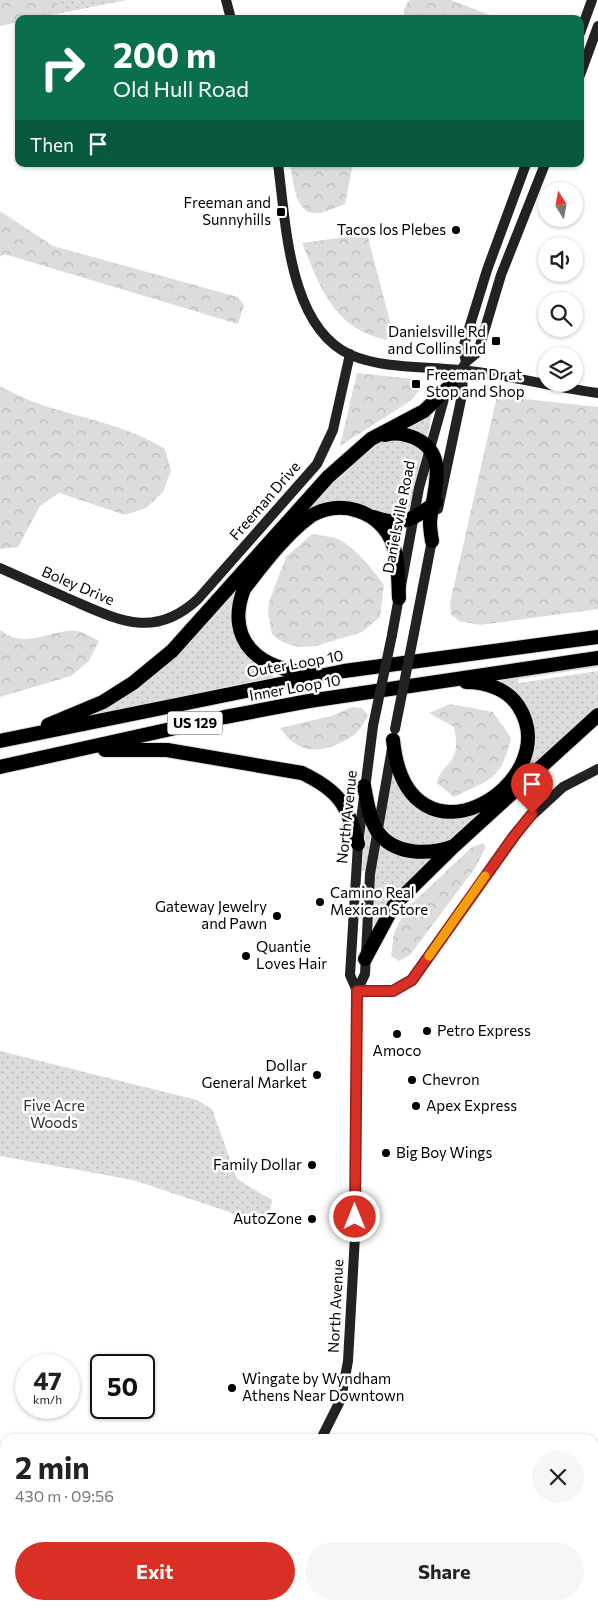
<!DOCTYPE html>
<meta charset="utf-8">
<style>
:root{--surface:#fff;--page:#f6f6f6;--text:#222;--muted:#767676;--accent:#d93025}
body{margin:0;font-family:Commissioner,sans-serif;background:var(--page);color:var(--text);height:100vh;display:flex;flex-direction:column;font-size:19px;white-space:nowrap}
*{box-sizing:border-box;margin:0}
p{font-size:16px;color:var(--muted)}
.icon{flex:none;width:28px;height:28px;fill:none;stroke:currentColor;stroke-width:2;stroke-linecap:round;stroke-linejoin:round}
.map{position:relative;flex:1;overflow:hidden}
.side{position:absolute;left:0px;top:1434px;width:599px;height:176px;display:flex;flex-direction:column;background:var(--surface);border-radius:15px 15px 0 0;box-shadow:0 1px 4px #0004}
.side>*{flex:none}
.top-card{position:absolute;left:15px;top:15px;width:569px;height:152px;border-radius:10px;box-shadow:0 1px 4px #0004;background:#0b6e4f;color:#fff;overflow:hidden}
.needle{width:32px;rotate:349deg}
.buttons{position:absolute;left:538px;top:182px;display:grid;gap:10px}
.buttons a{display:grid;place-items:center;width:45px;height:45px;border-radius:50%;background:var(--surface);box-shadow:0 1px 4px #0004;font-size:25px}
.speed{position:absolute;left:15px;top:1354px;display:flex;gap:10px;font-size:25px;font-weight:700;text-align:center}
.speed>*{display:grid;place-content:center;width:65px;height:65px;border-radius:50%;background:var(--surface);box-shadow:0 1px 4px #0004;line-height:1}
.speed small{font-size:12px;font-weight:400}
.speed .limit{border:2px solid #111;border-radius:8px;background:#fff;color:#111}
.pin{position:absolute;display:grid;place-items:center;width:42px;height:42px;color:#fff;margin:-51px -21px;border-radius:50% 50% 50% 0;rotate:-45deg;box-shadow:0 0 5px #0007}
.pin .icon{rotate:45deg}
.me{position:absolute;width:55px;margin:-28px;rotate:0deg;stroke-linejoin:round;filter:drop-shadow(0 0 4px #0008)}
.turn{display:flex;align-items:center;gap:18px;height:105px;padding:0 15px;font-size:22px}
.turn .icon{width:65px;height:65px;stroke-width:2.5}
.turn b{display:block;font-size:35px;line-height:42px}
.then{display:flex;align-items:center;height:48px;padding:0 15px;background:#0003;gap:10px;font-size:19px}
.round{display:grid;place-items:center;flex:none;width:52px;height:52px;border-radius:26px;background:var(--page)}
.headline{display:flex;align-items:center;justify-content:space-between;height:85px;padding:0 15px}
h1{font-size:30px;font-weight:700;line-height:38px}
.action{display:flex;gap:10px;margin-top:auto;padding:10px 15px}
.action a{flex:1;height:58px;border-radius:30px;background:var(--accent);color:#fff;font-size:20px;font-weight:700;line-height:58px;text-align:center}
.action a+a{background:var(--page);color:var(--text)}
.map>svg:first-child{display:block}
.green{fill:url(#green-dots)}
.forest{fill:url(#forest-crowns)}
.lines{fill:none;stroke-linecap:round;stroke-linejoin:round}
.highway-casing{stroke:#dbdbdb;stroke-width:16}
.secondary{stroke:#222;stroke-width:10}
.highway{stroke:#000;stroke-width:14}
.secondary-bridge{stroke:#222;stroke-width:10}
.route-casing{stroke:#8d1f18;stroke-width:12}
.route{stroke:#d93025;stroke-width:9}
.slow{stroke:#f59e0b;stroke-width:9}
.poi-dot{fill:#000;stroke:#fff;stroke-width:2}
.labels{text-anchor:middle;stroke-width:5;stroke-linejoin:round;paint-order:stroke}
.shield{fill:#fff;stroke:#4c4c4c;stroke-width:1}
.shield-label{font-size:14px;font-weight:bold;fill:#000}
.poi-label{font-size:15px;fill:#000;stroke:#fff;text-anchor:start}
.street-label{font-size:15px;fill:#000;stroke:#fff}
.park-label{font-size:15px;fill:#333;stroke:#fff}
</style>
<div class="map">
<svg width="598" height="1609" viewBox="0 0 598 1609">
<defs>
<pattern id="green-dots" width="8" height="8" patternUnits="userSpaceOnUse" patternTransform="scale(1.25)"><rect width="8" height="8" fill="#dcdcdc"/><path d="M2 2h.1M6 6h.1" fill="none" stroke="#bbb" stroke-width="1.8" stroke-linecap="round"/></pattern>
<pattern id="forest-crowns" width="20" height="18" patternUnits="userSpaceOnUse" patternTransform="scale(1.25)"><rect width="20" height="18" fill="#dcdcdc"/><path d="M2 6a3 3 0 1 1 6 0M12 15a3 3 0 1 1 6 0" fill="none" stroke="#bbb"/></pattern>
</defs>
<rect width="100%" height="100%" fill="#fff"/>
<path class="green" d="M56,0H127L61,13Z
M433,409L427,439L396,430Z
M392,436L424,449L409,516L404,518L326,506L251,574L235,616L275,672L274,677L100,714L98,709L122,694L331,480L365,448Z
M598,663V667L518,679L519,683L598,671V711L451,843L405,847L382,830L394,767L404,794L422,810L444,817L466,816L481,810L532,748L502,686V678Z
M366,812L372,828L366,871H362Z
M379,837L438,854L374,929L373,889Z
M0,1051L197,1100L212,1109L237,1179L272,1200L268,1225L133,1180L0,1156Z"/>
<path class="forest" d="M0,0H56L61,13L36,19H19V22L0,26Z
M409,0H451L500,19H404V9Z
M290,164H353L345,204C336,207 327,212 318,213C295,217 293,179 290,164Z
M0,211L53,246L238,297L244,305L238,324L4,254L0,257Z
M367,234L392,329L387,340C334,329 321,289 302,243Z
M357,373L414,379L423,385L412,400L340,446Z
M0,386C10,391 21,397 31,401C77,418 123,423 165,449L171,471L163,492L146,508L125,515L59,493L40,506L18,547L0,549Z
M497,396L598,407V609L480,625L459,621L451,614L450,603Z
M312,534C319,535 328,536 335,538C353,544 373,570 384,585L380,617L362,632L316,646L298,647L282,642L272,634L268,612L269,602L286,557Z
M0,630C26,651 53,628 77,631C84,632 93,638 99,641L89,661L71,676L0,697Z
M450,704L493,712L511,738C501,780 491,779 454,797L437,783C439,771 446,769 452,759C458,751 456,736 454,727L429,713Z
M352,707L362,708L368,716C364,722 359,731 354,735C336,747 312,757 293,742C288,739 284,732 280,728L331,716Z
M483,843L486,847L475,868L410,955L399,961L391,956L394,933L406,909L472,847Z"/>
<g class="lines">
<g class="highway-casing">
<path id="highway" d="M385,435C397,432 404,434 415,438C451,455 432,493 430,522C430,528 431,535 432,541
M374,517C401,527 414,520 436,502
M311,672C261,672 224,641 244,589C261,567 285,535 308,518C337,497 382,510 393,545C399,561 398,581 399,598
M48,725L103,702L133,683L172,651L328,477L371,439L424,411L451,385
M393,740C407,881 567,784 519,707C508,689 486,682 466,682
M0,741L344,671L598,637
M105,750H167L302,773C340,791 347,805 358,844
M0,767L225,717L309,701L598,658
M364,786C367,800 369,819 377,831C394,856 430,855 454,846L598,715
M365,959L394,905L453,847"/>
</g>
<path class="secondary" d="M226,0L231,19
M580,33L592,0
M580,75L598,26
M278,164C286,222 288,327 351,355C383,369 425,366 459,370C506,374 552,387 598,393
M466,362L463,348L487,270L526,164
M438,509L462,395L463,370
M0,568C25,579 49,590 74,601C120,621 155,639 198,599L317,464L333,430L350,354
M414,633L433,535
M392,635L419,488L444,399L466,362L478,352L501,275L545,164
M357,991H393L412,980L526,821L563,787L598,769
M357,991L365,974L370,874L393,743
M321,1439L341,1399L348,1361L355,1236L357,991L350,975L358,844L373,726
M238,1609L240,1605"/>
<use href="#highway" class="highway"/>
<path class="secondary-bridge" d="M373,726L392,635
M395,729L414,633"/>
</g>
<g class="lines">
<g class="route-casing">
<path id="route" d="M355,1217L357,991H393L412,980L514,836L532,814"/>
</g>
<use href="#route" class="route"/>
<path class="slow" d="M429,956L485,876"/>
</g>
<g class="poi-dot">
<rect x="276" y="207" width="10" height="10" rx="2.5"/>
<circle cx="456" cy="230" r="5"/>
<rect x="491" y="336" width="10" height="10" rx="2.5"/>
<rect x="411" y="379" width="10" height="10" rx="2.5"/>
<circle cx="320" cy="902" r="5"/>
<circle cx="277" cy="916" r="5"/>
<circle cx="246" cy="956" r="5"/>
<circle cx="427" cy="1031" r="5"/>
<circle cx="397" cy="1034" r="5"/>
<circle cx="317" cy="1075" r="5"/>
<circle cx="412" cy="1080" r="5"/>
<circle cx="416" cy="1106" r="5"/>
<circle cx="386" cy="1153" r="5"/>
<circle cx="312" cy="1165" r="5"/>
<circle cx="312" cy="1219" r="5"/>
<circle cx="232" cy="1388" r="5"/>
</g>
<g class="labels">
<rect class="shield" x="167.5" y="711.5" width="55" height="23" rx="4"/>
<g class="shield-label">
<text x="195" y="728">US 129</text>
</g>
<g class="poi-label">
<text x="271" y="208" text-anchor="end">Freeman and<tspan x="271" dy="17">Sunnyhills</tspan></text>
<text x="446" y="235" text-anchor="end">Tacos los Plebes</text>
<text x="486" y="337" text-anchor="end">Danielsville Rd<tspan x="486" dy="17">and Collins Ind</tspan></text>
<text x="426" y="380">Freeman Dr at<tspan x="426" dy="17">Stop and Shop</tspan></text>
<text x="330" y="898">Camino Real<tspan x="330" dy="17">Mexican Store</tspan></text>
<text x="267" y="912" text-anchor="end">Gateway Jewelry<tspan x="267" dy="17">and Pawn</tspan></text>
<text x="256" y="952">Quantie<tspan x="256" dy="17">Loves Hair</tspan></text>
<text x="437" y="1036">Petro Express</text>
<text x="397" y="1056" text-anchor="middle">Amoco</text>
<text x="307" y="1071" text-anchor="end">Dollar<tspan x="307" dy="17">General Market</tspan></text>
<text x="422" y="1085">Chevron</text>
<text x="426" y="1111">Apex Express</text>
<text x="396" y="1158">Big Boy Wings</text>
<text x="302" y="1170" text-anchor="end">Family Dollar</text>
<text x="302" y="1224" text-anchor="end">AutoZone</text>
<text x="242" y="1384">Wingate by Wyndham<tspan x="242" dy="17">Athens Near Downtown</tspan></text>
</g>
<g class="street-label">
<text transform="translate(265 501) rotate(-49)" y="5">Freeman Drive</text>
<text transform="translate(399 517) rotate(-79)" y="5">Danielsville Road</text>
<text transform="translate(78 586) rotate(23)" y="5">Boley Drive</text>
<text transform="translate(295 664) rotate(-10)" y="5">Outer Loop 10</text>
<text transform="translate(295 688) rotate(-10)" y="5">Inner Loop 10</text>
<text transform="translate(347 817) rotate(-84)" y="5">North Avenue</text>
<text transform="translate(336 1306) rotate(-87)" y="5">North Avenue</text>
</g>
<g class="park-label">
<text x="54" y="1111">Five Acre<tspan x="54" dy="17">Woods</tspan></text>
</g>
</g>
</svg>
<div class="buttons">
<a><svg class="needle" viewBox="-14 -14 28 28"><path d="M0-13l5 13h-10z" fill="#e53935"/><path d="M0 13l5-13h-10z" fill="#767676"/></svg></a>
<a><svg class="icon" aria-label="sound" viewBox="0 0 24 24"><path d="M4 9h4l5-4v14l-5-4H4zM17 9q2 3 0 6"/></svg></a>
<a><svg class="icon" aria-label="search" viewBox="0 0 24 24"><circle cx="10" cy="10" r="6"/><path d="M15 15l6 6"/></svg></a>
<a><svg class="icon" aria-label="layers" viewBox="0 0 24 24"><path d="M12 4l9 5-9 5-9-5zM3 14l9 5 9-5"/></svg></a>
</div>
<div class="speed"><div>47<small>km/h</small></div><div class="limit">50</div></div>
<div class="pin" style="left:532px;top:814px;background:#d93025"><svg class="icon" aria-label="arrive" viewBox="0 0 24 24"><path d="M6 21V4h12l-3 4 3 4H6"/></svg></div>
<svg class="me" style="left:355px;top:1217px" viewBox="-20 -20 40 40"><circle r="17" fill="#d93025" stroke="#fff" stroke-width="3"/><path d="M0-11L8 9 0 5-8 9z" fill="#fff"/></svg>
<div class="top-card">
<div class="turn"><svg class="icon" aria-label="right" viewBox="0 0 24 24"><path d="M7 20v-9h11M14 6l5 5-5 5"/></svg><div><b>200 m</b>Old Hull Road</div></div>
<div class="then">Then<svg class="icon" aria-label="arrive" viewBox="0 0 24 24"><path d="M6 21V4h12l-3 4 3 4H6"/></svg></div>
</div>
<section class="side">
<div class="headline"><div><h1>2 min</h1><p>430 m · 09:56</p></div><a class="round"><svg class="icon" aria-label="close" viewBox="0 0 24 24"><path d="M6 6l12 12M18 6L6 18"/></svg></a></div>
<div class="action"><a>Exit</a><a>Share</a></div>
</section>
</div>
